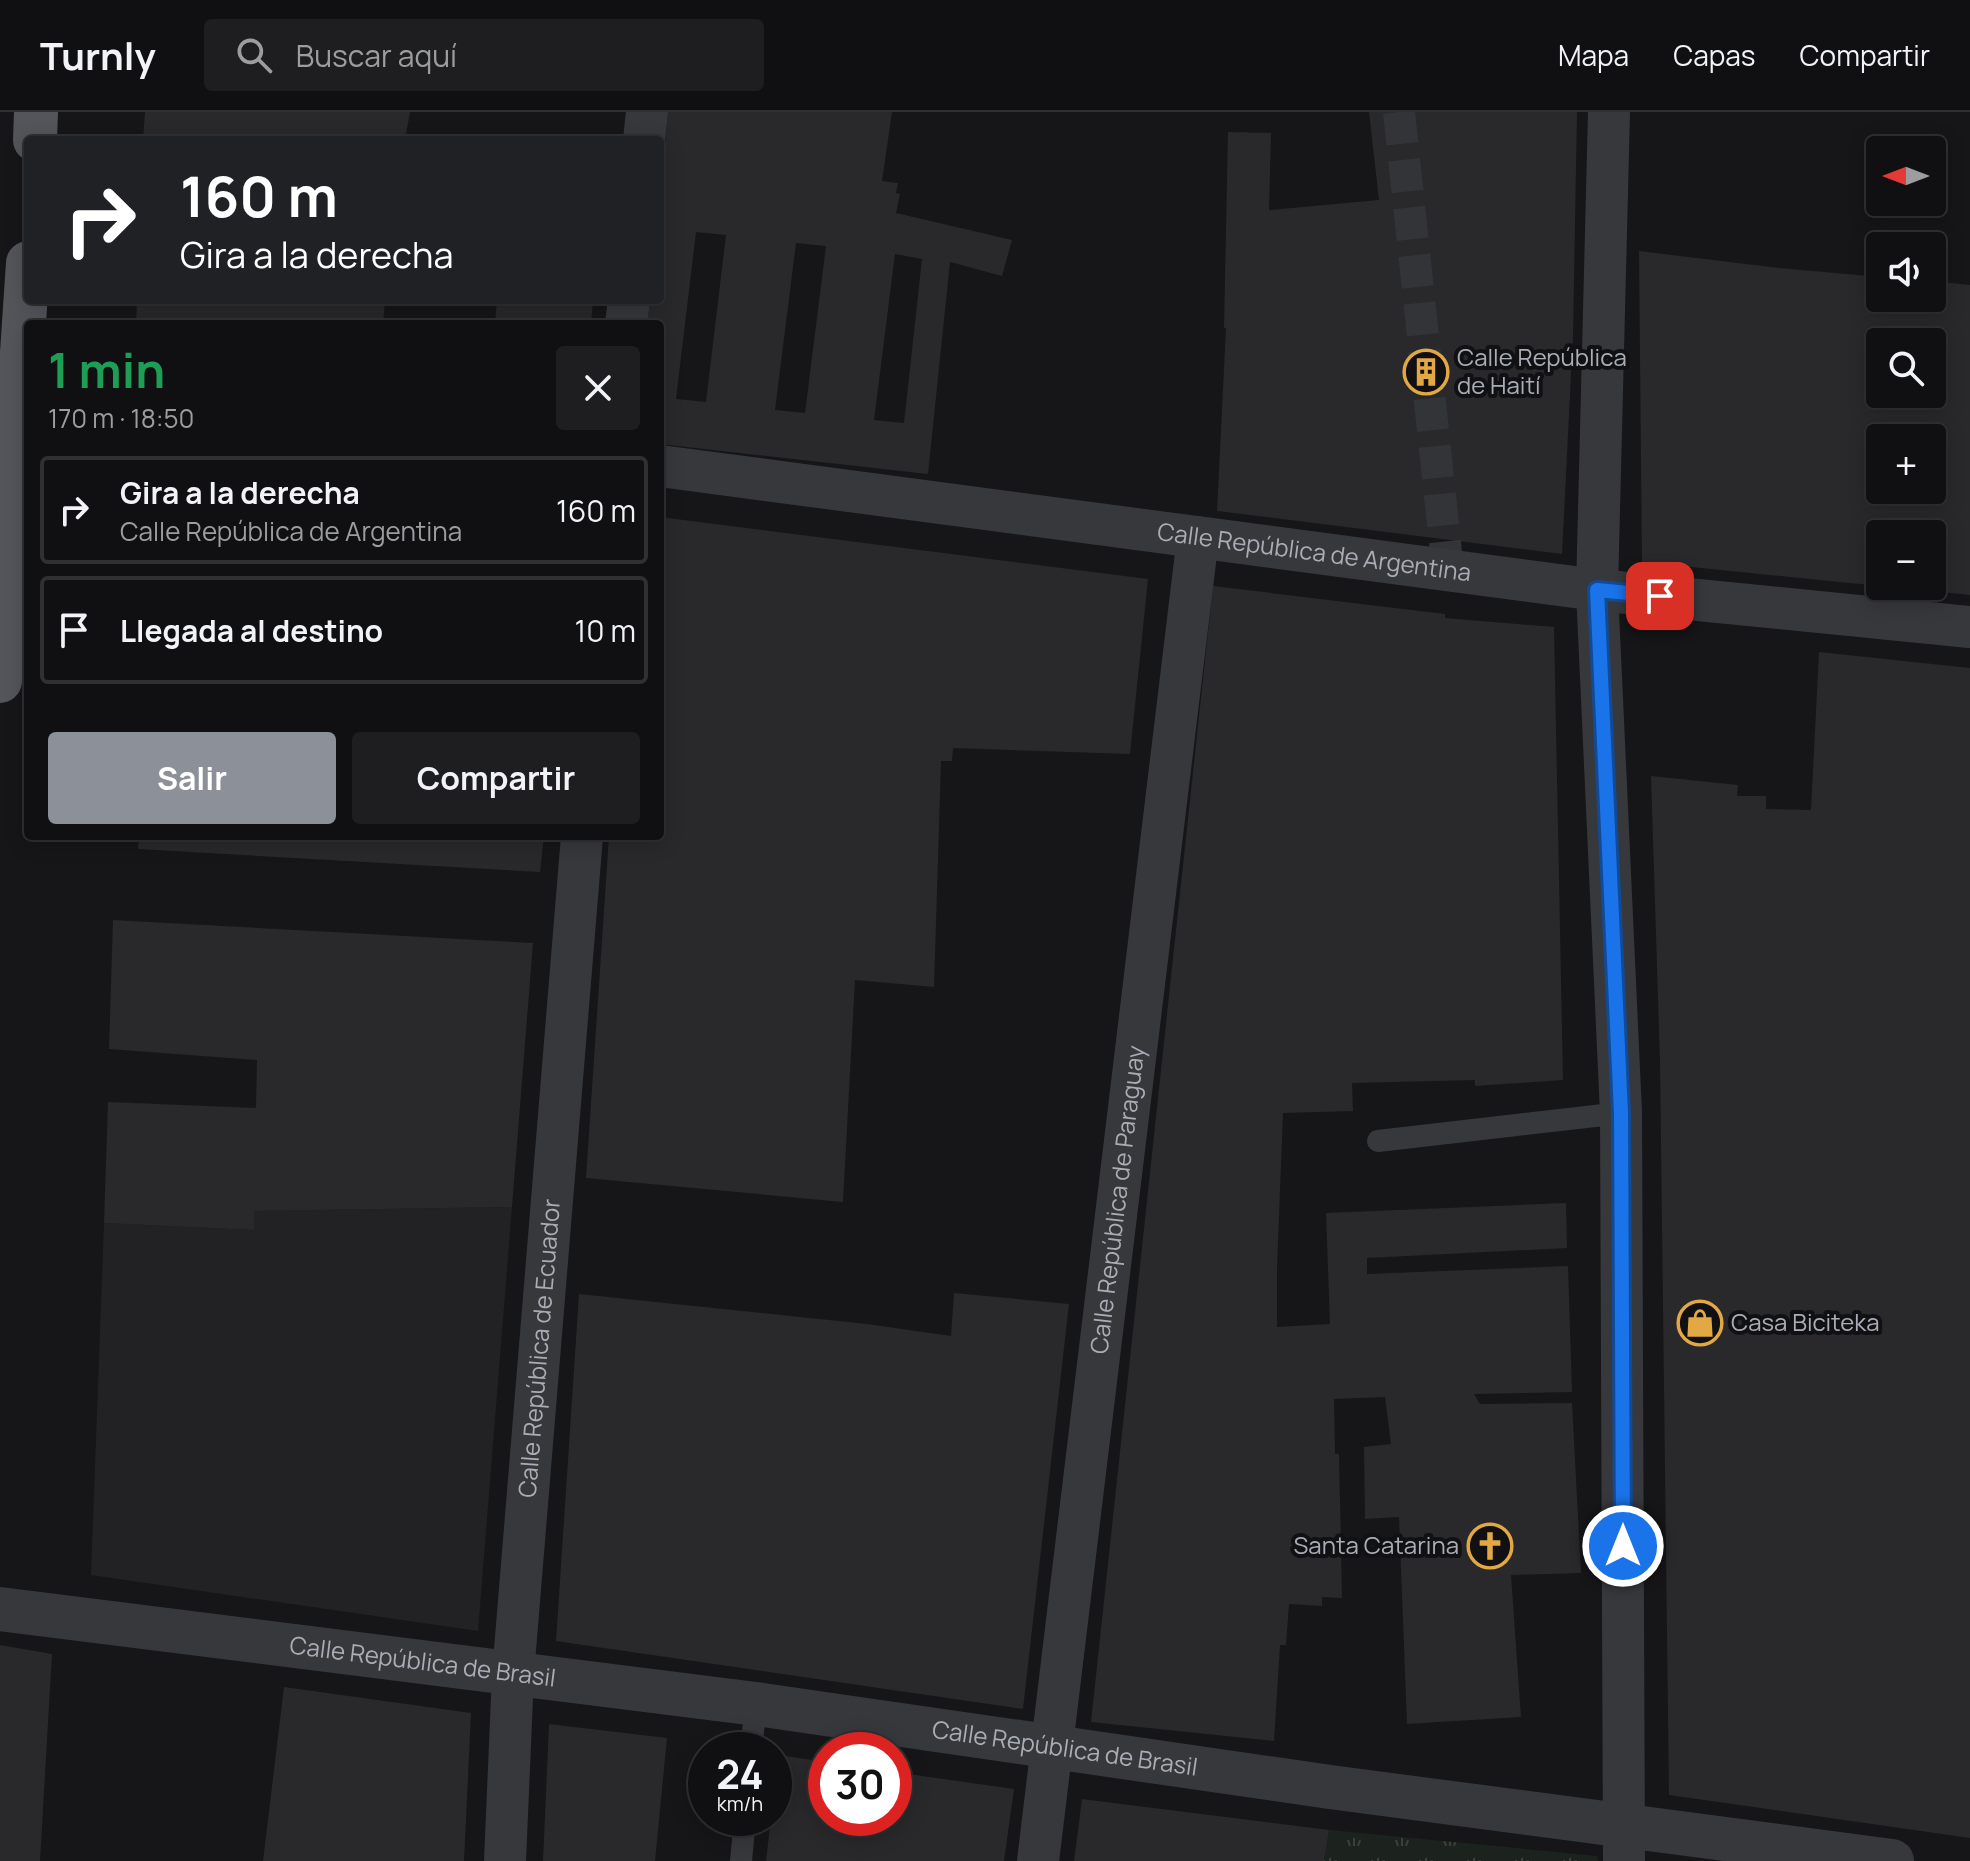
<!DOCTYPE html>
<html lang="es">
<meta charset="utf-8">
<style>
:root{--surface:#101012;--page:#1e1e20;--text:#f1f3f6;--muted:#9c9d9f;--line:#303032;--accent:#8c9099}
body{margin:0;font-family:Manrope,sans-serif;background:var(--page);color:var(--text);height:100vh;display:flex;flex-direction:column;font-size:30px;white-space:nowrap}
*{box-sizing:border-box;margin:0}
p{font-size:26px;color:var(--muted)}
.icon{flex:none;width:44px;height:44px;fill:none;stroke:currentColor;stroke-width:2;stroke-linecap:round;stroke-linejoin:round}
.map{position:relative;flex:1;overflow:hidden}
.side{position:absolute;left:24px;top:208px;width:640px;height:520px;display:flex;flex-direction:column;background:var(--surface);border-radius:8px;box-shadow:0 4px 20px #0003,0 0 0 2px var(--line)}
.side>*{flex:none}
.guide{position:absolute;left:24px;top:24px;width:640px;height:168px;border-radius:8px;box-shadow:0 4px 20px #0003,0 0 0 2px var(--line);background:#202124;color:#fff;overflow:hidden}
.needle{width:52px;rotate:270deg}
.tools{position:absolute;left:1866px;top:24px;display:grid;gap:16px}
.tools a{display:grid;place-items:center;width:80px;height:80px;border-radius:8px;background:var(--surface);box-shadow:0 4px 20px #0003,0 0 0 2px var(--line);font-size:40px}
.speed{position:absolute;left:688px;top:1620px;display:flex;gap:16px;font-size:40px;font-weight:700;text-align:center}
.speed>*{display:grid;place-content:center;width:104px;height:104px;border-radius:50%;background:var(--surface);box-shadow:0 4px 20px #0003,0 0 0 2px var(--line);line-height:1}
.speed small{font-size:20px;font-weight:400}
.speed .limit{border:12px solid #d22;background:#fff;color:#111}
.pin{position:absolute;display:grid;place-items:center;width:68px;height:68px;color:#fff;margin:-34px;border-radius:16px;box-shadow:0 4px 12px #0006}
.me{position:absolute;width:88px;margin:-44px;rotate:0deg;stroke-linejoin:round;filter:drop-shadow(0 0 6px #0008)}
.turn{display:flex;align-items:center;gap:28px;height:168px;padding:0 24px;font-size:36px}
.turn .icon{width:104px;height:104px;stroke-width:2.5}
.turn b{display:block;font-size:56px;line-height:68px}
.round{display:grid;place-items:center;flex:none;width:84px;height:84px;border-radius:8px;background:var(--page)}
.overview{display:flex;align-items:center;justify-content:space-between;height:136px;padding:0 24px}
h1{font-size:48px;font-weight:700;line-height:60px;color:#1e9e55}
.button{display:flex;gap:16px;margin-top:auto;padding:16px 24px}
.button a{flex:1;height:92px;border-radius:8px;background:var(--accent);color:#fff;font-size:32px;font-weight:700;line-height:92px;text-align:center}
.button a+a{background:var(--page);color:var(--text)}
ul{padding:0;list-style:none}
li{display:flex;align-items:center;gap:24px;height:108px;margin:0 16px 12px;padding:0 8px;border:4px solid var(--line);border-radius:8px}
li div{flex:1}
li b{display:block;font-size:30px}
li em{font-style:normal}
header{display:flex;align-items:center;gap:48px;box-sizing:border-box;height:112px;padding:0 40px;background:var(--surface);border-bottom:2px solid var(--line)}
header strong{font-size:38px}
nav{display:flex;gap:44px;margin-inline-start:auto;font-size:28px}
.search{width:560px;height:72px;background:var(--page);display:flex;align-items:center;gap:20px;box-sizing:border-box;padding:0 28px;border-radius:8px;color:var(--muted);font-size:30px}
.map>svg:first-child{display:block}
.built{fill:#222224}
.grass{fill:url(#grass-tufts)}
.building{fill:#29292b;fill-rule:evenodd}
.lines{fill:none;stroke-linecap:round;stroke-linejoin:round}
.pedestrian-tunnel{stroke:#333438;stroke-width:32;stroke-dasharray:32 16;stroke-linecap:butt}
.service{stroke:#37383c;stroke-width:22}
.minor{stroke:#37383c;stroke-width:42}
.tertiary{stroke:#37383c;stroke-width:44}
.primary{stroke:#54555b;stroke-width:44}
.route-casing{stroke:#114b97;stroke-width:20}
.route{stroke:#1a73e8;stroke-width:14}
.labels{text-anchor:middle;stroke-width:8;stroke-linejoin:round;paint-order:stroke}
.poi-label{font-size:24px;fill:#a9aeb6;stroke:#111113;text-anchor:start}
.street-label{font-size:24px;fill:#a9aeb6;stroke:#111113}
</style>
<header>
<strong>Turnly</strong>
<div class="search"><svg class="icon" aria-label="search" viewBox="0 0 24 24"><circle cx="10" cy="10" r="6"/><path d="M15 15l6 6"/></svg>Buscar aquí</div>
<nav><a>Mapa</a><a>Capas</a><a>Compartir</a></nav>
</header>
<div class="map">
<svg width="1970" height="1749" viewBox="0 0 1970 1749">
<defs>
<pattern id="grass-tufts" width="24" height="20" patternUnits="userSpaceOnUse" patternTransform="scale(2)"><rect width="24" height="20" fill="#1c221d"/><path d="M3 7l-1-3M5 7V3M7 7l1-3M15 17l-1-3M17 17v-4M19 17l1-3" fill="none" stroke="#3a403c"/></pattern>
</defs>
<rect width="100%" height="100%" fill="#161618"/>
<path class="built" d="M512,1095L478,1519L91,1463L104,1111L254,1118V1099Z"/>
<path class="grass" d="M1329,1718L1597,1744L1598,1749H1324Z"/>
<path class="building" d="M145,0H410L405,28H143Z
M668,0H892L882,69L898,71L896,81L900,82L896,101L1012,128L1002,164L950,150L928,362L660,332V212H647L650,188H660V87ZM696,120L726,123L706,290L676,287ZM796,131L826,134L805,301L775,298ZM895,142L922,147L904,311L874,308Z
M1369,0H1577L1573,223L1562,442L1217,399L1226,216H1224L1228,20L1271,21L1269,98L1379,88Z
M1639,139L1779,156L1880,165V186H1932V169L1970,173V483L1901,476L1902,474H1932V422H1880V474L1642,450ZM1880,230H1932V282H1880ZM1880,326H1932V378H1880Z
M137,188H385L383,212H136Z
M497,188H593L591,212H495Z
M660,405L1148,467L1130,642L953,636L952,649H941L934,875L855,868L843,1090L586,1066L609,724H660Z
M1213,474L1445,502V506L1554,515L1563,968L1475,974V968L1352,971L1353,999L1283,1001L1277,1156V1215L1330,1212L1326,1101L1566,1091L1567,1136L1367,1146V1162L1568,1154L1572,1280L1474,1282L1480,1292L1572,1291L1581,1461L1511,1463L1521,1605L1407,1612L1399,1405L1365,1407L1364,1335L1391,1332L1385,1285L1334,1287L1335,1342H1339L1342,1486L1322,1485V1494L1289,1492L1286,1533H1280L1274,1629L1091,1610Z
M1819,540L1970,556V1726L1669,1683L1660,949L1651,664L1738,673L1737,684H1766V697L1811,698Z
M139,724H544L540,760L138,737Z
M113,808L533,831L512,1095L254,1099V1118L104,1111L108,990L256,996L257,948L109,937Z
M954,1181L1069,1192L1023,1597L556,1529L579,1182L867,1212L951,1224Z
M0,1533L52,1542L40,1749H0Z
M284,1575L471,1601L464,1749H263Z
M549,1612L667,1626L655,1749H543Z
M779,1643L826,1650V1706H894V1660L1014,1677L1004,1749H766L771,1706H774Z
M1082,1687L1329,1718L1324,1749H1074Z"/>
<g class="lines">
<path class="pedestrian-tunnel" d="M1399,0L1448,459"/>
<path class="service" d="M1378,1029L1621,1001
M751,1638L756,1592
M741,1749L745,1706"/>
<g class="minor">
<path d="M1609,0L1597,478L1621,1001L1624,1749"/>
<path d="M644,28L647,0"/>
<path d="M626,212L629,188"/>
<path id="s1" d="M660,354L1597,478L1970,515"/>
<path id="s2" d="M505,1749L513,1562L582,724"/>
<path id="s3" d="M1038,1749L1198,425"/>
</g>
<path class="tertiary" id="s4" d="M0,1497L756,1592L1330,1675L1892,1749"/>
<path class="primary" d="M35,28L36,0
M0,569L28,151"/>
</g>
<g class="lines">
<g class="route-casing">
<path id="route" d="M1623,1434L1621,1001L1597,478L1660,484"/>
</g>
<use href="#route" class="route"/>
</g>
<defs>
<g id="building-ring" transform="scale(2.3)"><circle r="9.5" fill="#111113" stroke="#e2a843" stroke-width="1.5"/><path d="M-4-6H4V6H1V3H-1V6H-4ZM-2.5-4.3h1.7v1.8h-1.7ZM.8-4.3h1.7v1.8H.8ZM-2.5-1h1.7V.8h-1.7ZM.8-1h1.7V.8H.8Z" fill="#e2a843"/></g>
<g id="shop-ring" transform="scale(2.3)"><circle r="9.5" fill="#111113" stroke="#e2a843" stroke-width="1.5"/><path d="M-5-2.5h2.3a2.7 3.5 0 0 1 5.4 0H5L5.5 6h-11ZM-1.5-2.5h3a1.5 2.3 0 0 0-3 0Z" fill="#e2a843"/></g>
<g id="church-ring" transform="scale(2.3)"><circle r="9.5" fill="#111113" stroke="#e2a843" stroke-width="1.5"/><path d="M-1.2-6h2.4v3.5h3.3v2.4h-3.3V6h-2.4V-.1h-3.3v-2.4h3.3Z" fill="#e2a843"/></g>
</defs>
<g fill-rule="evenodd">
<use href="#building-ring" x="1426" y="260"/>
<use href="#shop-ring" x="1700" y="1211"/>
<use href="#church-ring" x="1490" y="1434"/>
</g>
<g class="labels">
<g class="poi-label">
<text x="1457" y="254">Calle República<tspan x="1457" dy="28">de Haití</tspan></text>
<text x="1731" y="1219">Casa Biciteka</text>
<text x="1459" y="1442" text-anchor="end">Santa Catarina</text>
</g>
<g class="street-label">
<text dy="8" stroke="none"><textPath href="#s1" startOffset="660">Calle República de Argentina</textPath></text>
<text dy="8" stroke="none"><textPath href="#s3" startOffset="666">Calle República de Paraguay</textPath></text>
<text dy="8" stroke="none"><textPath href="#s2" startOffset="514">Calle República de Ecuador</textPath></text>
<text dy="8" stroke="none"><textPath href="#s4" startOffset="426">Calle República de Brasil</textPath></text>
<text dy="8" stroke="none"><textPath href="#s4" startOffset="1074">Calle República de Brasil</textPath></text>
</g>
</g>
</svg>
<div class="tools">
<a><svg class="needle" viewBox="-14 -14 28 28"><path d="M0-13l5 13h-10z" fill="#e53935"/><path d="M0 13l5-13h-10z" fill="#9c9d9f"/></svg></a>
<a><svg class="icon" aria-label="sound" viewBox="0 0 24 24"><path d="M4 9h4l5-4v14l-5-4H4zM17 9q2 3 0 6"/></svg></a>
<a><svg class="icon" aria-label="search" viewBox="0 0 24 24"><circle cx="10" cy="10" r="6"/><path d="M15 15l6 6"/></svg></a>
<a>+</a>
<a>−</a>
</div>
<div class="speed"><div>24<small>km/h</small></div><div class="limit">30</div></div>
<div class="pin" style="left:1660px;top:484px;background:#d93025"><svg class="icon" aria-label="arrive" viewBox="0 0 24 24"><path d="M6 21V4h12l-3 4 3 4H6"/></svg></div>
<svg class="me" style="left:1623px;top:1434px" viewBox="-20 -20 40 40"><circle r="17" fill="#1a73e8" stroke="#fff" stroke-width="3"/><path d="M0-11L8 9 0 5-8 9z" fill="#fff"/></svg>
<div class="guide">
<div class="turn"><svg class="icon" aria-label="right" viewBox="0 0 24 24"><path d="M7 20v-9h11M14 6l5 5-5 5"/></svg><div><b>160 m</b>Gira a la derecha</div></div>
</div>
<section class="side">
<div class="overview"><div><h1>1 min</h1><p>170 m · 18:50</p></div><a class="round"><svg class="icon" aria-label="close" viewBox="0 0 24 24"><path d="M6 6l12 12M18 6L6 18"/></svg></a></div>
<ul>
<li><svg class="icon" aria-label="right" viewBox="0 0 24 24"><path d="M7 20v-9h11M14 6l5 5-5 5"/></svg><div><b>Gira a la derecha</b><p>Calle República de Argentina</p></div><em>160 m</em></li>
<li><svg class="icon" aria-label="arrive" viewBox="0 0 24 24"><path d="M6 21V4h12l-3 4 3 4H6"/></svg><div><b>Llegada al destino</b></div><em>10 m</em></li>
</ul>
<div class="button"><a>Salir</a><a>Compartir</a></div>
</section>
</div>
